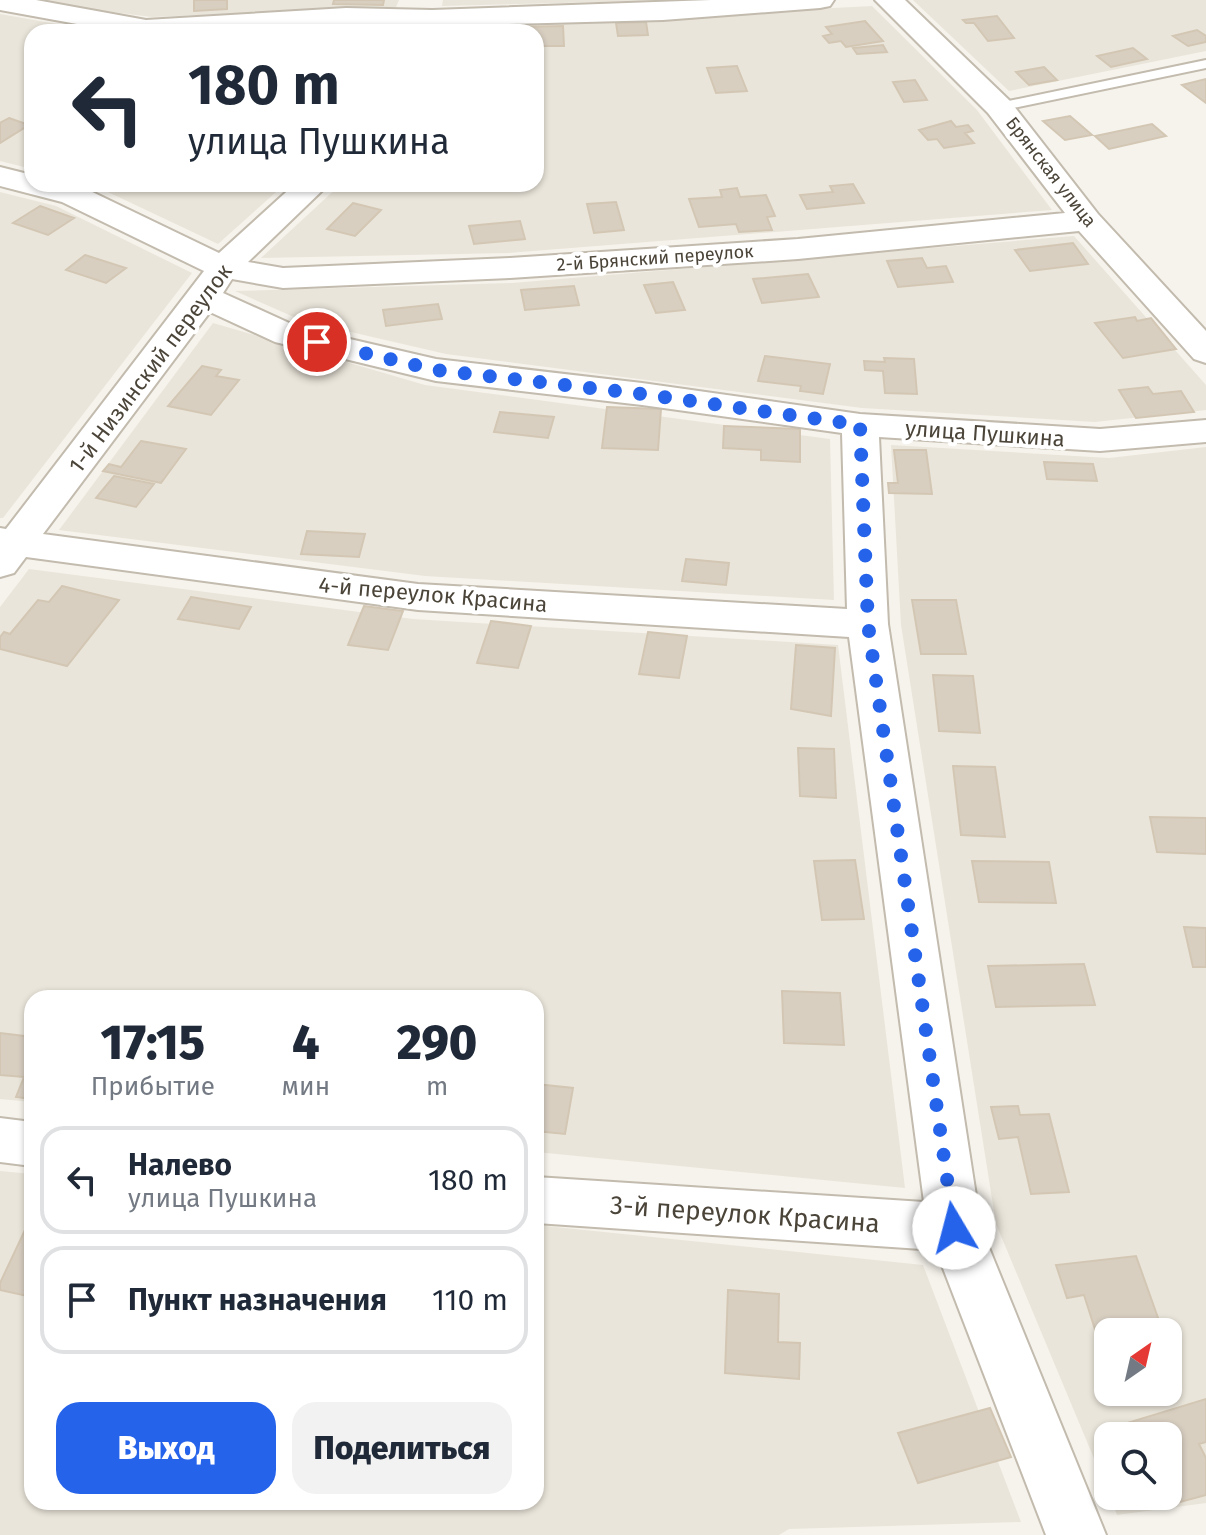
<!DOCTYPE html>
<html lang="ru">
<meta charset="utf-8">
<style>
:root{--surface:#fff;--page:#f2f2f3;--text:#1f2937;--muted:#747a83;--line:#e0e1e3;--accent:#2563eb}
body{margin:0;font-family:"Fira Sans",sans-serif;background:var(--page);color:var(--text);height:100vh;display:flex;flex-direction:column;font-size:30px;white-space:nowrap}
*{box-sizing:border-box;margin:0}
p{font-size:26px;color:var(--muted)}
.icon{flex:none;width:44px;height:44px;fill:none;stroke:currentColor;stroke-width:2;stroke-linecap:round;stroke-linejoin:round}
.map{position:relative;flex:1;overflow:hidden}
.panel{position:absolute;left:24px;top:990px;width:520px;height:520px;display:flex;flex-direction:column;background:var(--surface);border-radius:24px;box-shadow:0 2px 6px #0004}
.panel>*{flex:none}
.guide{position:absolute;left:24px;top:24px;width:520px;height:168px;border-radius:24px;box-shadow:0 2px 6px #0004;background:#fff;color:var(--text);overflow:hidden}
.needle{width:52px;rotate:34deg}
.controls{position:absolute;left:1094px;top:1318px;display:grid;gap:16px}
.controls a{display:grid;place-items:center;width:88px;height:88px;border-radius:16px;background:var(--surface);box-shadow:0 2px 6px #0004;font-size:40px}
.pin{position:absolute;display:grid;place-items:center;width:68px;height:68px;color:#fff;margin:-34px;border:4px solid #fff;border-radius:50%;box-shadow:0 2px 8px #0007}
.me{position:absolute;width:88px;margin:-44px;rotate:352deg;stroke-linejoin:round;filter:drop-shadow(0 0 6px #0008)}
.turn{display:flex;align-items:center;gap:28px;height:168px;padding:0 32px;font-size:36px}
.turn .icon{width:104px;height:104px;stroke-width:2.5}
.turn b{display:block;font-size:56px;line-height:68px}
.eta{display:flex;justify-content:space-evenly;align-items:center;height:136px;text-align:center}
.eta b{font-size:48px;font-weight:800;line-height:56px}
.button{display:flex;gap:16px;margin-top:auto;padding:16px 32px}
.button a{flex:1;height:92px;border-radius:24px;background:var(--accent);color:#fff;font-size:32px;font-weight:800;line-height:92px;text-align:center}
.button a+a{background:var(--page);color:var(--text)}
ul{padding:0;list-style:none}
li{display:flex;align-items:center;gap:24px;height:108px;margin:0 16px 12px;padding:0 16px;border:4px solid var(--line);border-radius:24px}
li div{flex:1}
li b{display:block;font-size:30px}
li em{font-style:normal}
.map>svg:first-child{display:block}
.residential{fill:#eae5da;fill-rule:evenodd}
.building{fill:#d8cfc1;stroke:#d3c7b4;stroke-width:2}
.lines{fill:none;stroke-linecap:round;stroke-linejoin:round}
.service-casing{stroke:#c2bbae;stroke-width:4}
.minor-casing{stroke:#c2bbae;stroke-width:4}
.service{fill:#fff;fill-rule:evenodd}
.minor{fill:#fff;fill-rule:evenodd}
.route{stroke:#2563eb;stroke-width:14;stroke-dasharray:0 25.2}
.labels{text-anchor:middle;stroke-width:8;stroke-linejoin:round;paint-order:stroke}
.far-street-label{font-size:18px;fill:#4b4439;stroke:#fff}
.street-label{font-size:22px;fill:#4b4439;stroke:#fff}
.near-street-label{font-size:26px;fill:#4b4439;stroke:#fff}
</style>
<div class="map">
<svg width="1206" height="1535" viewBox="0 0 1206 1535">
<rect width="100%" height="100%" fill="#f6f3ec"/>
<path class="residential" d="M34,0H399L396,7L152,17L32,2Z
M443,0H685L442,6Z
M913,0H1206V51L1009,91Z
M872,6L977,110L1052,210L508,253L261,258L341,184H536V32H446L448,28Z
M0,14L102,32H32V169L0,161Z
M91,184H285L218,244Z
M0,192L56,206L192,273L3,518H0Z
M1074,236L1206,385V410L1095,422L862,408L446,354L303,321L235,291L512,283Z
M213,323L425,385L830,439L834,600L425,576L59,530Z
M891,445L1109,458L1206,447V1503L1117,1515L1110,1496H1168V1436H1108V1492L996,1224L901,625ZM1108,1332H1168V1392H1108Z
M29,569L413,619L838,645L905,1188L536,1152V998H32V1102L0,1099V607Z
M0,1171L32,1174V1502H536V1225L923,1265L1021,1522L789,1529L779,1535H0Z"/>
<path class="building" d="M194,0H227V9L194,11Z
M334,0H384L383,5L333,4Z
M997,16L1014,38L988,41L974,23H966L963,20Z
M865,21L883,41L846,47L841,41L829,43L823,36L832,34L826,27Z
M646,22L648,35L618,36L616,23Z
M563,26L564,46H536V32H516V27Z
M1197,30L1206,36V42L1188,46L1173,36Z
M883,45L887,52L857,54L853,48Z
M1133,48L1147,59L1111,67L1097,56Z
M737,66L747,91L716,93L707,68Z
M1044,67L1057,80L1029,85L1016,72Z
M1206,79V103L1182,85Z
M915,80L927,100L904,102L893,82Z
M1070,116L1092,135L1065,140L1043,121Z
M9,118L29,125L0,143V123Z
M951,121L956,127L968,125L973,131L965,133L974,143L944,148L937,139L928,140L919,130Z
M1152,124L1166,136L1109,149L1095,136Z
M853,184L864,203L807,209L800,195L833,192L830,186Z
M737,188L740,197L766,195L775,216L767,217L772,230L739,232L736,224L699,227L689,199L722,197L720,190Z
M616,202L624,230L594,233L587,204Z
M353,203L381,210L355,236L327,229Z
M40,206L74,218L48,235L13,223Z
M520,221L525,239L474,244L469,226Z
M1073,243L1088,264L1030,271L1015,250Z
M85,255L126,268L106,283L66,270Z
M922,258L927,268L946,266L953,282L898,287L887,261Z
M808,274L819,297L762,303L753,279Z
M673,282L685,310L656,313L644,285Z
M574,286L579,305L525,310L521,290Z
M438,304L442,319L386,326L383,310Z
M1135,317L1137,321L1151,318L1176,349L1123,358L1095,323Z
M765,356L830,364L823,394L800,391L801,386L758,381Z
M884,358L914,359L917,394L885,393L883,371L865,370L864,361L885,362Z
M202,366L221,370L216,376L239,380L211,415L168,406Z
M1148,387L1153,394L1181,391L1194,412L1136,418L1119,390Z
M607,407L661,409L658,450L602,448Z
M500,412L554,417L548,438L494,432Z
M724,426L800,429V462L761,460V450L723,448Z
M141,441L186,449L161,483L103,471L109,464L121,467Z
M894,450H926L932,494L889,493L888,483H898Z
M1044,462L1093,464L1097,481L1047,479Z
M114,476L154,484L136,507L96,498Z
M307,531L365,534L359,557L301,554Z
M686,559L729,563L726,585L682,581Z
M62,586L119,600L67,666L0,649V637L4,632L10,634L38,600L49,602Z
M191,597L251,607L239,629L178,619Z
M912,600H956L966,654H921Z
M364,606L403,611L388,650L348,645Z
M491,621L531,626L518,668L477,663Z
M648,632L687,636L679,678L639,674Z
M796,645L835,648L831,716L791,709Z
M933,675L973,676L980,733L939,731Z
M798,748L834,749L836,798L800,796Z
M953,766L995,767L1005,837L961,835Z
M1150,817L1206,818V854L1157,852Z
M855,860L864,919L822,920L814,861Z
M972,861L1049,862L1056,903L979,902Z
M1184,927L1206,928V967H1193Z
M1084,964L1095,1005L996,1007L988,966Z
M782,991L840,993L844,1045L784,1043Z
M0,1033L32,1037V1099L16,1097L24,1077L0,1075Z
M536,1084L573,1088L565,1134L536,1131Z
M1018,1106L1020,1115L1049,1114L1069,1192L1031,1194L1018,1137L999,1139L991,1107Z
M25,1230L32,1232V1297L0,1290V1283Z
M1136,1256L1163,1332H1108V1344L1100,1345L1084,1295L1067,1298L1056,1265Z
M728,1290L779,1294L778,1342L800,1343L799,1379L725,1373Z
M1206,1399V1442L1199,1444L1206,1458V1495L1165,1506L1160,1496H1168V1436H1133L1127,1423Z
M990,1408L1011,1457L918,1483L898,1433Z"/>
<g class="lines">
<g class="service-casing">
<path id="service" d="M1206,60V68L999,111L992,107L999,103Z"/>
</g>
<g class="minor-casing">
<path id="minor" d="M0,0H36L146,20L346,8L432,10L711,0H834L830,6L820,8L663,20L432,26L346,24L220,32H121L0,10Z
M875,0H905L1010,101L1098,214L1206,331V363L1194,359L1079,231L798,259L510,278L283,288L232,279L223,293L298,327L436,359L642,383L860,414L1100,429L1206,420V442L1100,451L879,437L888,624L981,1228L1106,1535H1046L936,1250L536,1223V1177L924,1202L849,637L418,610L26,557L14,573L0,577V528L6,529L204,271L62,202L0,186V167L32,175V184H68L84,188L219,253L295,184H329L248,262L283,268L510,258L798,239L1065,213L988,113ZM210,312L275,342L436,381L642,405L842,433L847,609L418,584L43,534Z
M0,1118L32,1122V1166L0,1162Z"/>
</g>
<use href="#service" class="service"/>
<use href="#minor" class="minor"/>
</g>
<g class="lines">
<path class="route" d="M317,342L436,370L642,394L860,425L868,624L954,1228"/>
</g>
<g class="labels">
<g class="far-street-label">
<text transform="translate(1051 172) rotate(52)" y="6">Брянская улица</text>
<text transform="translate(655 258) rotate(-4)" y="6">2-й Брянский переулок</text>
</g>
<g class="street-label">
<text transform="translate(150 368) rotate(-53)" y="8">1-й Низинский переулок</text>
<text transform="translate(985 433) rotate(4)" y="8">улица Пушкина</text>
<text transform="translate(433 594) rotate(5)" y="8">4-й переулок Красина</text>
</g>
<g class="near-street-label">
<text transform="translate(745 1214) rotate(4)" y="9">3-й переулок Красина</text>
</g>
</g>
</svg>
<div class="controls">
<a><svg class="needle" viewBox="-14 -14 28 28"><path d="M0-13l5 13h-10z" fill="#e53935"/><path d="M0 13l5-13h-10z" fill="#747a83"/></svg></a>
<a><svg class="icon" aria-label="search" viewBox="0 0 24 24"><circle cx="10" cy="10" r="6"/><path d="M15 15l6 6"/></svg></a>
</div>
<div class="pin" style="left:317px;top:342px;background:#d93025"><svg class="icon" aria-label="arrive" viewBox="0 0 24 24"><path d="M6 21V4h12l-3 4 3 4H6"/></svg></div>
<svg class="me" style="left:954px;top:1228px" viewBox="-20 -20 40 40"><circle r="19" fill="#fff"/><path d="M0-13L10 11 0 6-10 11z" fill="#2563eb"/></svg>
<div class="guide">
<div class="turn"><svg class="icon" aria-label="left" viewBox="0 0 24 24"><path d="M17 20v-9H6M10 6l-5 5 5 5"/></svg><div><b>180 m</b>улица Пушкина</div></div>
</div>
<section class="panel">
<div class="eta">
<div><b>17:15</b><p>Прибытие</p></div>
<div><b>4</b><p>мин</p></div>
<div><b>290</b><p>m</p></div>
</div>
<ul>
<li><svg class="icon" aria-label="left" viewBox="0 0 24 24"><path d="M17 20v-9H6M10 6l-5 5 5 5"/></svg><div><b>Налево</b><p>улица Пушкина</p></div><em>180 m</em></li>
<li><svg class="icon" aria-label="arrive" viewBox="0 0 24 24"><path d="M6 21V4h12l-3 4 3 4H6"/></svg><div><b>Пункт назначения</b></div><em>110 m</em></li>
</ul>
<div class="button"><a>Выход</a><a>Поделиться</a></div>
</section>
</div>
